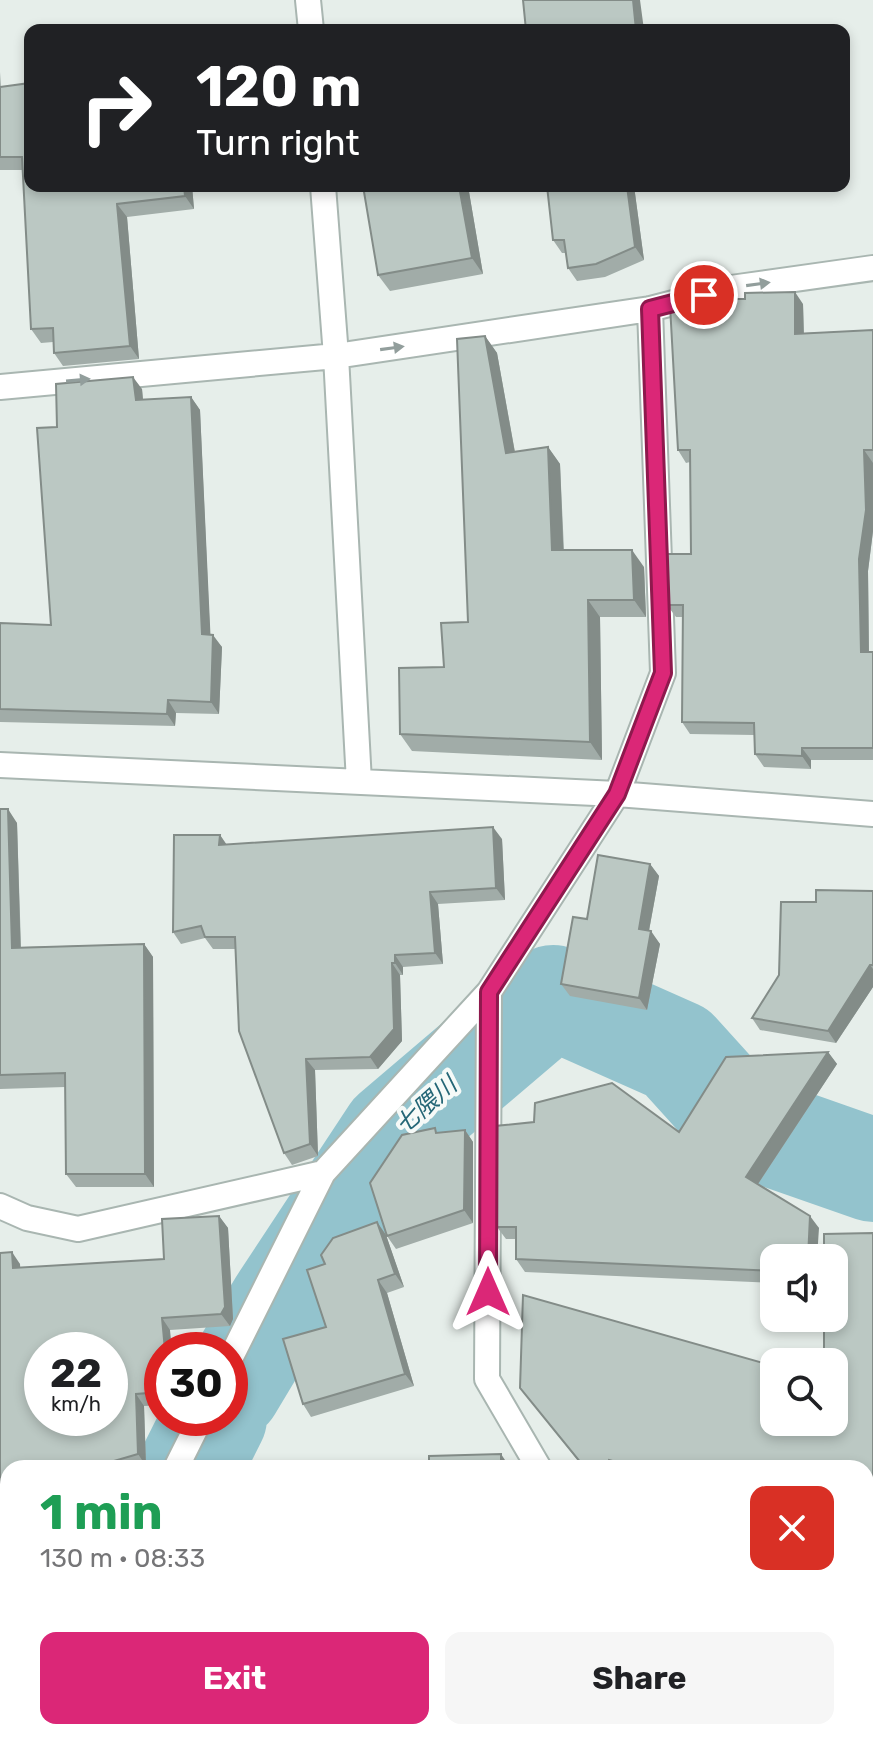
<!DOCTYPE html>
<meta charset="utf-8">
<style>
:root{--surface:#fff;--page:#f6f6f6;--text:#202124;--muted:#757577;--accent:#db2777}
body{margin:0;font-family:Rubik,"Noto Sans JP",sans-serif;background:var(--page);color:var(--text);height:100vh;display:flex;flex-direction:column;font-size:30px;white-space:nowrap}
*{box-sizing:border-box;margin:0}
p{font-size:26px;color:var(--muted)}
.icon{flex:none;width:44px;height:44px;fill:none;stroke:currentColor;stroke-width:2;stroke-linecap:round;stroke-linejoin:round}
.map{position:relative;flex:1;overflow:hidden}
.panel{position:absolute;left:0px;top:1460px;width:874px;height:280px;display:flex;flex-direction:column;background:var(--surface);border-radius:24px 24px 0 0;box-shadow:0 4px 12px #0003}
.panel>*{flex:none}
.hud{position:absolute;left:24px;top:24px;width:826px;height:168px;border-radius:16px;box-shadow:0 4px 12px #0003;background:#202124;color:#fff;overflow:hidden}
.controls{position:absolute;left:760px;top:1244px;display:grid;gap:16px}
.controls a{display:grid;place-items:center;width:88px;height:88px;border-radius:16px;background:var(--surface);box-shadow:0 4px 12px #0003;font-size:40px}
.speed{position:absolute;left:24px;top:1332px;display:flex;gap:16px;font-size:40px;font-weight:700;text-align:center}
.speed>*{display:grid;place-content:center;width:104px;height:104px;border-radius:50%;background:var(--surface);box-shadow:0 4px 12px #0003;line-height:1}
.speed small{font-size:20px;font-weight:400}
.speed .limit{border:12px solid #d22;background:#fff;color:#111}
.pin{position:absolute;display:grid;place-items:center;width:68px;height:68px;color:#fff;margin:-34px;border:4px solid #fff;border-radius:50%;box-shadow:0 2px 8px #0007}
.me{position:absolute;width:88px;margin:-44px;rotate:0deg;stroke-linejoin:round;filter:drop-shadow(0 0 6px #0008)}
.turn{display:flex;align-items:center;gap:28px;height:168px;padding:0 40px;font-size:36px}
.turn .icon{width:104px;height:104px;stroke-width:2.5}
.turn b{display:block;font-size:56px;line-height:68px}
.round{display:grid;place-items:center;flex:none;width:84px;height:84px;border-radius:16px;background:var(--page)}
.headline{display:flex;align-items:center;justify-content:space-between;height:136px;padding:0 40px}
h1{font-size:48px;font-weight:700;line-height:60px;color:#1e9e55}
.action{display:flex;gap:16px;margin-top:auto;padding:16px 40px}
.action a{flex:1;height:92px;border-radius:16px;background:var(--accent);color:#fff;font-size:32px;font-weight:700;line-height:92px;text-align:center}
.action a+a{background:var(--page);color:var(--text)}
.map>svg:first-child{display:block}
.green{fill:#c1ddc9}
.lines{fill:none;stroke-linecap:round;stroke-linejoin:round}
.river{stroke:#93c3cd;stroke-width:104}
.street-casing{stroke:#a9b6b1;stroke-width:28}
.street{stroke:#fff;stroke-width:24}
.wall{fill:#a1aca8}
.shaded-wall{fill:#838c88}
.building{fill:#bbc8c3;stroke:#838c88;stroke-width:2;fill-rule:evenodd}
.oneway{fill:#929e9c}
.route-casing{stroke:#8e194d;stroke-width:20}
.route{stroke:#db2777;stroke-width:14}
.labels{text-anchor:middle;stroke-width:8;stroke-linejoin:round;paint-order:stroke}
.water-label{font-size:24px;font-style:italic;fill:#246676;stroke:#f6faf8}
</style>
<div class="map">
<svg width="873" height="1740" viewBox="0 0 873 1740">
<rect width="100%" height="100%" fill="#e6eeea"/>
<path class="green" d="M866,1622L873,1625V1740H527L523,1732H866Z"/>
<g class="lines">
<path class="river" d="M230,1388L281,1303L393,1133L553,997L677,1052L742,1124L873,1170
M190,1468L215,1418
M0,1644L8,1640"/>
<g class="street-casing">
<path id="street" d="M308,0L311,30
M323,186L336,356L359,782
M0,387L336,356L650,309L731,288L873,268
M0,765L617,794L873,814
M489,992L487,1379L539,1468
M0,1206L27,1218L78,1229L323,1173L489,992L617,794L663,673L650,309
M230,1359L323,1173
M176,1468L201,1418
M0,1603L8,1599
M866,1604L873,1606
M102,1740L114,1732
M517,1740V1732"/>
</g>
<use href="#street" class="street"/>
</g>
<path class="wall" d="M0,72L1,87L30,83V186H192L194,209L127,217L139,359L63,366L54,353L53,342L41,343L31,329L23,170H0Z
M468,186L483,274L390,291L378,275Z
M547,186H634L644,260L605,277L577,281L568,268L566,253H562L553,240Z
M745,299L803,304L804,333L873,330V531L868,571L869,652H873V760H811V769L764,767L755,754L754,735L690,734L682,722L683,617H676L667,605L691,554L690,462L686,463L678,450Z
M485,336L497,353L515,452L548,447L560,464L564,550L644,567L646,617H600L602,760L412,751L400,734L444,667L468,622Z
M142,389L143,400L191,397L200,410L210,635L222,647L219,714L176,713L175,726L0,722V623L51,625L57,427Z
M0,809L17,823L21,947L144,944L153,957L154,1187H76L66,1174L65,1087L0,1089Z
M220,835L227,845L502,839L505,900L438,904L443,964L403,967V975H400L402,1041L378,1069L315,1070L318,1156L292,1165L284,1153L235,949H213L205,938L181,944L173,932Z
M650,864L659,876L649,931L660,944L647,1010L570,996L561,984L587,919Z
M873,891V987L836,1043L760,1030L752,1018L779,975L816,902Z
M828,1052L837,1064L758,1184L819,1228L774,1258V1283L525,1272L516,1259V1239H506L497,1227Z
M465,1130L473,1142V1223L396,1249L387,1236L438,1133Z
M219,1216L228,1228L233,1319L230,1326L170,1330L162,1350V1405L144,1406L146,1466L138,1468H8V1536H0V1253L20,1264V1268L164,1259Z
M377,1222L386,1235L404,1287L387,1293L414,1386L311,1417L303,1404L326,1327L325,1264Z
M873,1233V1563L866,1561V1468H584L520,1388L834,1422Z
M8,1732H69L55,1740H0Z"/>
<path class="shaded-wall" d="M633,0H640L644,30H636Z
M184,186H192L194,209L185,196Z
M459,186H468L483,274L472,258Z
M627,186H634L644,260L635,247Z
M117,204L127,217L139,359L130,346Z
M795,292L803,304L804,346L795,334Z
M485,336L497,353L518,470L506,453Z
M133,377L142,389L144,412L136,400Z
M191,397L200,410L211,646L202,634Z
M548,447L560,464L564,567L552,550Z
M864,450L873,463V531L868,571L869,664L861,652L859,559Z
M632,550L644,567L646,617L634,600Z
M588,600L600,617L602,760L590,742Z
M213,635L222,647L219,714L211,702Z
M168,700L176,713L175,726L167,714Z
M802,748L811,760V769L802,756Z
M8,809L17,823L21,961L12,948Z
M493,827L502,839L505,900L496,888Z
M220,835L228,847L219,845Z
M650,864L659,876L647,941L639,929Z
M430,892L438,904L443,964L435,953Z
M651,931L660,944L647,1010L639,998Z
M144,944L153,957L154,1187L145,1174Z
M395,955L403,967V975L395,963Z
M392,963L400,975L402,1041L378,1069L370,1057Z
M870,965L873,969V987L836,1043L828,1031Z
M828,1052L837,1064L754,1190L746,1177Z
M306,1059L315,1070L318,1156L310,1144Z
M465,1130L473,1142V1223L464,1210Z
M219,1216L228,1228L233,1319L230,1326L221,1314Z
M810,1216L819,1228L817,1258H808Z
M377,1222L386,1235L404,1287L395,1274Z
M12,1252L20,1264L21,1280L13,1268Z
M378,1280L387,1293L414,1386L405,1374Z
M162,1318L170,1330L172,1350H165Z
M136,1394L144,1406L146,1466L138,1454Z
M501,1454L509,1466V1468H501Z
M609,1460L615,1468H607Z
M446,1732H453L454,1740H447Z"/>
<path class="building" d="M523,0H633L636,30H526Z
M30,83V186H184L185,196L117,204L130,346L54,353L53,328L31,329L22,157H0V87Z
M363,186H459L472,258L378,275Z
M547,186H627L635,247L596,264L568,268L564,240H553Z
M795,292V334L873,330V450H864L866,510L859,559L861,652H873V748H802V756L755,754L754,723L682,722L683,605H667L666,554H691L690,450H678L670,305L693,299H745V293Z
M485,336L506,453L548,447L552,550H632L634,600H588L590,742L400,734L399,668L444,667L441,623L468,622L457,339Z
M133,377L136,400L191,397L202,634L213,635L211,702L168,700L167,714L0,709V623L51,625L37,428L57,427L56,384Z
M0,809H8L12,948L144,944L145,1174H66L65,1073L0,1075Z
M493,827L496,888L430,892L435,953L395,955V963H392L394,1029L370,1057L306,1059L310,1144L284,1153L239,1031L235,937H205L201,926L173,932L174,835H220L219,845Z
M598,855L650,864L639,929L651,931L639,998L561,984L573,917L587,919Z
M816,890L873,891V965H870L828,1031L752,1018L779,975L781,902H816Z
M828,1052L746,1177L810,1216L808,1258H774V1271L516,1259V1227H497L495,1126L534,1122L535,1103L612,1083L679,1132L726,1057Z
M435,1128L436,1133L465,1130L464,1210L387,1236L370,1183L402,1135Z
M219,1216L225,1307L221,1314L162,1318L165,1350H162V1392L136,1394L138,1454L90,1468H8V1524H0V1253L12,1252L13,1268L164,1259L162,1219ZM42,1350H110V1418H42Z
M377,1222L395,1274L378,1280L405,1374L303,1404L283,1339L326,1327L307,1270L325,1264L321,1255L333,1238Z
M873,1233V1553L866,1551V1468H638L609,1460L607,1468H585L520,1388L523,1295L774,1366V1422H834V1362H824V1318H834V1258H824V1234Z
M501,1454V1468H429V1456Z
M8,1684V1732H38L34,1735L35,1740H0V1689Z
M268,1732H446L447,1740H230L268,1735Z"/>
<defs><path id="oneway-solid" d="M-6-.8H1V-3.2L6.5 0L1 3.2V.8H-6Z" transform="scale(2)"/></defs>
<g class="oneway">
<use href="#oneway-solid" transform="translate(758 284) rotate(-8)"/>
<use href="#oneway-solid" transform="translate(392 348) rotate(-8)"/>
<use href="#oneway-solid" transform="translate(78 380) rotate(-5)"/>
</g>
<g class="lines">
<g class="route-casing">
<path id="route" d="M488,1292L489,992L617,794L663,673L650,309L704,295"/>
</g>
<use href="#route" class="route"/>
</g>
<g class="labels">
<g class="water-label">
<text transform="translate(426 1105) rotate(-41)" y="8">七隈川</text>
</g>
</g>
</svg>
<div class="controls">
<a><svg class="icon" aria-label="sound" viewBox="0 0 24 24"><path d="M4 9h4l5-4v14l-5-4H4zM17 9q2 3 0 6"/></svg></a>
<a><svg class="icon" aria-label="search" viewBox="0 0 24 24"><circle cx="10" cy="10" r="6"/><path d="M15 15l6 6"/></svg></a>
</div>
<div class="speed"><div>22<small>km/h</small></div><div class="limit">30</div></div>
<div class="pin" style="left:704px;top:295px;background:#d93025"><svg class="icon" aria-label="arrive" viewBox="0 0 24 24"><path d="M6 21V4h12l-3 4 3 4H6"/></svg></div>
<svg class="me" style="left:488px;top:1292px" viewBox="-20 -20 40 40"><path d="M0-17L14 15 0 8-14 15z" fill="#db2777" stroke="#fff" stroke-width="4"/></svg>
<div class="hud">
<div class="turn"><svg class="icon" aria-label="right" viewBox="0 0 24 24"><path d="M7 20v-9h11M14 6l5 5-5 5"/></svg><div><b>120 m</b>Turn right</div></div>
</div>
<section class="panel">
<div class="headline"><div><h1>1 min</h1><p>130 m · 08:33</p></div><a class="round" style="background:#d93025;color:#fff"><svg class="icon" aria-label="close" viewBox="0 0 24 24"><path d="M6 6l12 12M18 6L6 18"/></svg></a></div>
<div class="action"><a>Exit</a><a>Share</a></div>
</section>
</div>
